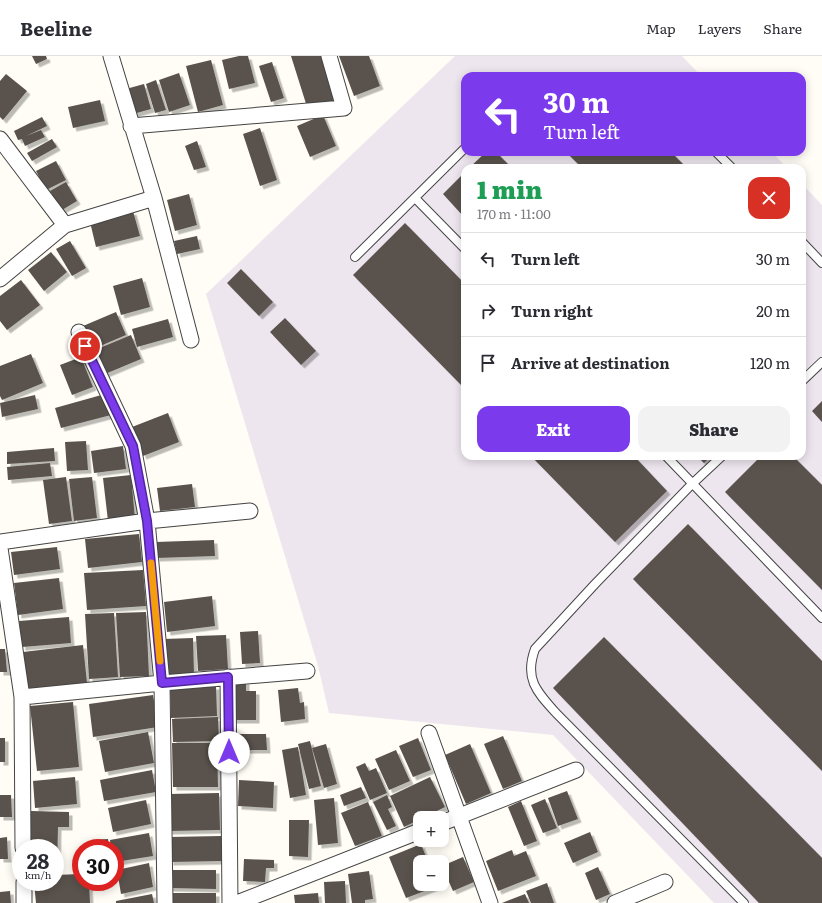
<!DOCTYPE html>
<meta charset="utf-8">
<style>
:root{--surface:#fff;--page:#f2f2f3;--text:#2b2b33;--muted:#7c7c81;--line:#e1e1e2;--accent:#7c3aed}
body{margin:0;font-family:Literata,serif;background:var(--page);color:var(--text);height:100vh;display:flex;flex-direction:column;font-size:15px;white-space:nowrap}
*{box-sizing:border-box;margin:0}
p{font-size:13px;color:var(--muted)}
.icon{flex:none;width:22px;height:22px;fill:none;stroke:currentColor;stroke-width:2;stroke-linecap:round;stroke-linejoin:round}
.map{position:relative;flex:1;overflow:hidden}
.drawer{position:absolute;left:461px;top:108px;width:345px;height:296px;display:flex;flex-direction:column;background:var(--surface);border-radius:12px;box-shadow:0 2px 10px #0003}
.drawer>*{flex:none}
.guide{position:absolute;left:461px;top:16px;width:345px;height:84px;border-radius:12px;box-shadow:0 2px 10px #0003;background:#7c3aed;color:#fff;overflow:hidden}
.buttons{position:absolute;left:413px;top:755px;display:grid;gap:8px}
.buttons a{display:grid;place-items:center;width:36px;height:36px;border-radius:8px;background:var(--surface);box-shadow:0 2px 10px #0003;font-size:20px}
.speed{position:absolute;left:12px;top:783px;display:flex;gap:8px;font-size:20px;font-weight:700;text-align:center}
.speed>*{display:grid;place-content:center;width:52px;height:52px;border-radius:50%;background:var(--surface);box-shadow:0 2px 10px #0003;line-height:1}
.speed small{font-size:10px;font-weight:400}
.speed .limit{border:6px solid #d22;background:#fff;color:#111}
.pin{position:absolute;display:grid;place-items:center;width:34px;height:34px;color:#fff;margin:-17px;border:2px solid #fff;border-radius:50%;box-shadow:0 1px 4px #0007}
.me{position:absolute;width:44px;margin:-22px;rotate:0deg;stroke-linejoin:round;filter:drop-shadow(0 0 3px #0008)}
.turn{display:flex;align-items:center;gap:14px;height:84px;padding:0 16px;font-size:18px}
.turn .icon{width:52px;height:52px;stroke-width:2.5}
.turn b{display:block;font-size:28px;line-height:34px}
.round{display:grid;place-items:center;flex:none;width:42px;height:42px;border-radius:12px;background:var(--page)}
.head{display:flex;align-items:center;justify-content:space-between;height:68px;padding:0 16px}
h1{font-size:24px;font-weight:800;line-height:30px;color:#1e9e55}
.action{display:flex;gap:8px;margin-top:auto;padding:8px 16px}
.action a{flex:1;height:46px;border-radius:12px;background:var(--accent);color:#fff;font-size:16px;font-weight:800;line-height:46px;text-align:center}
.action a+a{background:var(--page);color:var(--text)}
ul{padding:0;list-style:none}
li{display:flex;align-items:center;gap:12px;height:52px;padding:0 16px;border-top:1px solid var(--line)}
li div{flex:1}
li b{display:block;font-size:15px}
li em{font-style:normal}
header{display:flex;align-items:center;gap:24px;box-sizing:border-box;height:56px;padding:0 20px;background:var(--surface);border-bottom:1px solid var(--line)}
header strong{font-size:19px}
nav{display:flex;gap:22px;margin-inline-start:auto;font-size:14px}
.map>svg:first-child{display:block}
.industrial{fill:#eee6ef}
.building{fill:#5a524d;filter:url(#shadow)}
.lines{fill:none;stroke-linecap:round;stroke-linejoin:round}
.lane-casing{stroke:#444;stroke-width:10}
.street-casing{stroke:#444;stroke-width:17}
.lane{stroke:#fff;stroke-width:8}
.street{stroke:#fff;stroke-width:15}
.route-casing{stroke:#51269a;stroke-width:10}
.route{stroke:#7c3aed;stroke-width:7}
.slow{stroke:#f59e0b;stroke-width:7}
</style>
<header>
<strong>Beeline</strong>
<nav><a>Map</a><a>Layers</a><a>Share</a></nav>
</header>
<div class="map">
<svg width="822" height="847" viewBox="0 0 822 847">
<defs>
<filter id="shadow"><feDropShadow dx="3.5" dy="3.5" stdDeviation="0" flood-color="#0004"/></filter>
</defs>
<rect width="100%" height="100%" fill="#fffdf5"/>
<path class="industrial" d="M455,0H682L701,20H465V96H772L787,112H465V400H802V128L822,149V847H714L553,679L329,657L318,610L206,238Z"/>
<path class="building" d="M32,0H46L47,3L36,8Z
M239,0H248L255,27L229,33L222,4Z
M291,0H322L337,45L308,54Z
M339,0H369L380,30L354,40Z
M211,4L223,49L198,56L186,10Z
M272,6L284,42L271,46L259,10Z
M179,17L190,49L169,56L159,24Z
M6,18L27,35L3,64L0,61V25Z
M156,24L166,54L155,57L146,28Z
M144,28L151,53L133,58L126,33Z
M100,44L105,65L73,72L68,51Z
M323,59L336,90L310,101L297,70Z
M42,61L47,70L26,80L41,74L45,81L25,90L22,83L18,84L14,75Z
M260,72L277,124L260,130L243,78Z
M52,83L57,91L32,105L27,97Z
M197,85L206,111L194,114L185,90Z
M486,96H496L512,112H469Z
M566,96H671L687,112H582Z
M56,105L66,124L46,134L36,115Z
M465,116V162L443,138Z
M66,126L77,145L62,154L50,135Z
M189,138L197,169L175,175L167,144Z
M133,155L140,180L96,191L90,166Z
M405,167L465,228V333L353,219Z
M197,180L200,193L177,198L174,185Z
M70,185L86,212L72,220L56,193Z
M51,196L67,216L44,235L28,214Z
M241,213L273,246L259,260L227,227Z
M142,222L150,251L121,259L113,230Z
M21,224L40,249L7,274L0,265V240Z
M116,256L126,279L93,293L83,270Z
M285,262L316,295L301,309L270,276Z
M168,263L173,281L137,291L132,273Z
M131,279L141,303L105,318L95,294Z
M31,298L43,327L2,344L0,340V310Z
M81,301L93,331L72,339L60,309Z
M105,338L111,359L61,372L55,352Z
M35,339L38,353L2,361L0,347Z
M822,345V366L812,355Z
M168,357L179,386L143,400L132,371Z
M86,385L88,414L67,415L65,386Z
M123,390L126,413L94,417L91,395Z
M54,392L55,405L7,408V396Z
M531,400H634L667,435L615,486Z
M697,400H711L704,407Z
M761,400H793L822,429V534L725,436Z
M50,407L52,420L8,424L7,411Z
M131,419L135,463L108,465L103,422Z
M66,421L72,465L49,468L43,424Z
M92,421L97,462L74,465L69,423Z
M192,428L195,451L160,455L157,432Z
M688,468L822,605V715L633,523Z
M139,478L142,506L88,512L85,483Z
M214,484L215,500L156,502V486Z
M57,491L60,513L14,519L11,496Z
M143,514L146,550L87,554L84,517Z
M59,522L63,553L18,559L14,527Z
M212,540L215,570L167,576L164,546Z
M146,556L149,620L120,621L116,557Z
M114,557L118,621L89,623L85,558Z
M69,561L71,587L22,591L19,565Z
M258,575L260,607L242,608L240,576Z
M226,579L228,613L198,615L196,580Z
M604,581L822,802V847H759L553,632Z
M193,582L194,618L166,619L164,583Z
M83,589L87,627L27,633L23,596Z
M0,593H5L7,616H0Z
M233,625H246V635H256V664H233Z
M216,630L217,660L171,662L170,632Z
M298,632L300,647L304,646L305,663L281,666L278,634Z
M153,639L158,671L93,681L89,648Z
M73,646L79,711L37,715L30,650Z
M218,661L219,685L173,686L172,663Z
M148,676L154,707L105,716L99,685Z
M236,678H266L267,694H236Z
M503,680L522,725L503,733L484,688Z
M0,682H5V706H0Z
M418,682L431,714L413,721L399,690Z
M310,685L321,730L309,733L298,688Z
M172,687H217L218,731H173Z
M326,688L337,728L324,732L312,692Z
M470,688L491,737L466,748L445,699Z
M298,691L306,739L290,742L282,694Z
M396,694L410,725L389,734L375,703Z
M365,707L369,715L376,712L387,737L370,744L356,711Z
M152,714L156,736L104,745L100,724Z
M75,721L77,748L35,752L33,725Z
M430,721L445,751L404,771L390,740Z
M239,724L274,726L273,752L238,750Z
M361,731L366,742L344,750L340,739Z
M567,735L578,763L558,770L548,742Z
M219,737L220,774L169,775L168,738Z
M0,739H11L12,761H0Z
M387,739L392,751L388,753L396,770L387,774L373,746Z
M334,742L338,787L318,789L314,744Z
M545,743L557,772L543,777L531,749Z
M146,744L151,768L113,776L108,752Z
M521,745L537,785L524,790L508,751Z
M368,746L382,780L355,790L341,757Z
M31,755L69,756V771H58L57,815H55V792H31Z
M289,764H309L308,801L289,800Z
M590,776L598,796L573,807L564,787Z
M149,777L153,800L115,806V792H111L110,784Z
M221,780L222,805L170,806L169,781Z
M7,781L8,803H0V782Z
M108,783L109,792H91V784Z
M421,788L428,806H420V828H437L438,830L406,842L389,801Z
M512,794L514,800L526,795L536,820L498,835L486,805Z
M463,801L474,826L453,835L442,810Z
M244,803L274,804V812H266L265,826L243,825Z
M149,807L153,831L121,838L117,814Z
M598,811L610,838L596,844L585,817Z
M169,814H216V833L169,832Z
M369,815L373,843L365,844V847H352L348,818Z
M81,818V826H89L90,847H36L34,826H55V819Z
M345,825L346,847H325L324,826Z
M547,827L554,847H531L526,835Z
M10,835L11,847H0V836Z
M172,837H216V847H172Z
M318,837L319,847H295L294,839Z
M152,838L154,847H116V845Z
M525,838L529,847H502Z"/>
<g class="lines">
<g class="lane-casing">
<path id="lane" d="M716,96L732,112
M415,142L465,193
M802,186L822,207
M355,201L465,92
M802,325L822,306
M666,400L822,562
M722,400L692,428L595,528L535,593C524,623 537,636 556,657L744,847"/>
</g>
<g class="street-casing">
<path id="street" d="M111,0L154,142L191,284
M131,70L344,52L329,0
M0,83L65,169
M0,223L65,169L154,142
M79,276L133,390L147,465L162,627L165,847
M0,486L147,465L250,455
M0,492L22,641L23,792
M228,621L230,847
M22,641L162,627L307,615
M429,677L490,847
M442,767L576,714
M24,826V847
M237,847L420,775
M615,847L665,826"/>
</g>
<use href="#lane" class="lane"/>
<use href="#street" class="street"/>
</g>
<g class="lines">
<g class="route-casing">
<path id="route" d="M85,290L133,390L147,465L162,627L228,621L229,696"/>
</g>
<use href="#route" class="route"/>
<path class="slow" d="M151,507L160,605"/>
</g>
</svg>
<div class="buttons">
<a>+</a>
<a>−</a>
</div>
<div class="speed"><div>28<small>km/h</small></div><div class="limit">30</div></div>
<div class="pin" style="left:85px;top:290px;background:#d93025"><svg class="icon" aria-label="arrive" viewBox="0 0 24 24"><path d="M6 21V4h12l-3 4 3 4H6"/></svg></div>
<svg class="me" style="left:229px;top:696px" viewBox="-20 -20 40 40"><circle r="19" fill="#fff"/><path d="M0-13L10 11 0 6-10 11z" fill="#7c3aed"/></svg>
<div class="guide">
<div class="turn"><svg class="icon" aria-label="left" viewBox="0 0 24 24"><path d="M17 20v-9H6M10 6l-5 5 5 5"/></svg><div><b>30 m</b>Turn left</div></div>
</div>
<section class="drawer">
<div class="head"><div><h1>1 min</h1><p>170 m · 11:00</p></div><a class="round" style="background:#d93025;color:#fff"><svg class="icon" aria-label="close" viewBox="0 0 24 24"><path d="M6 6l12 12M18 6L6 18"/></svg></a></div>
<ul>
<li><svg class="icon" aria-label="left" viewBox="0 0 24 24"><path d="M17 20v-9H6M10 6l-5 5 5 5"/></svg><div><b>Turn left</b></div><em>30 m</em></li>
<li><svg class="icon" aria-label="right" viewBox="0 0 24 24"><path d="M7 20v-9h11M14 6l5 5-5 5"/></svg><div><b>Turn right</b></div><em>20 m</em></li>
<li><svg class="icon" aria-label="arrive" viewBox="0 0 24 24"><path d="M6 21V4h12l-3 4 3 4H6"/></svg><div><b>Arrive at destination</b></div><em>120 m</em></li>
</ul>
<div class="action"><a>Exit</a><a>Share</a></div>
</section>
</div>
